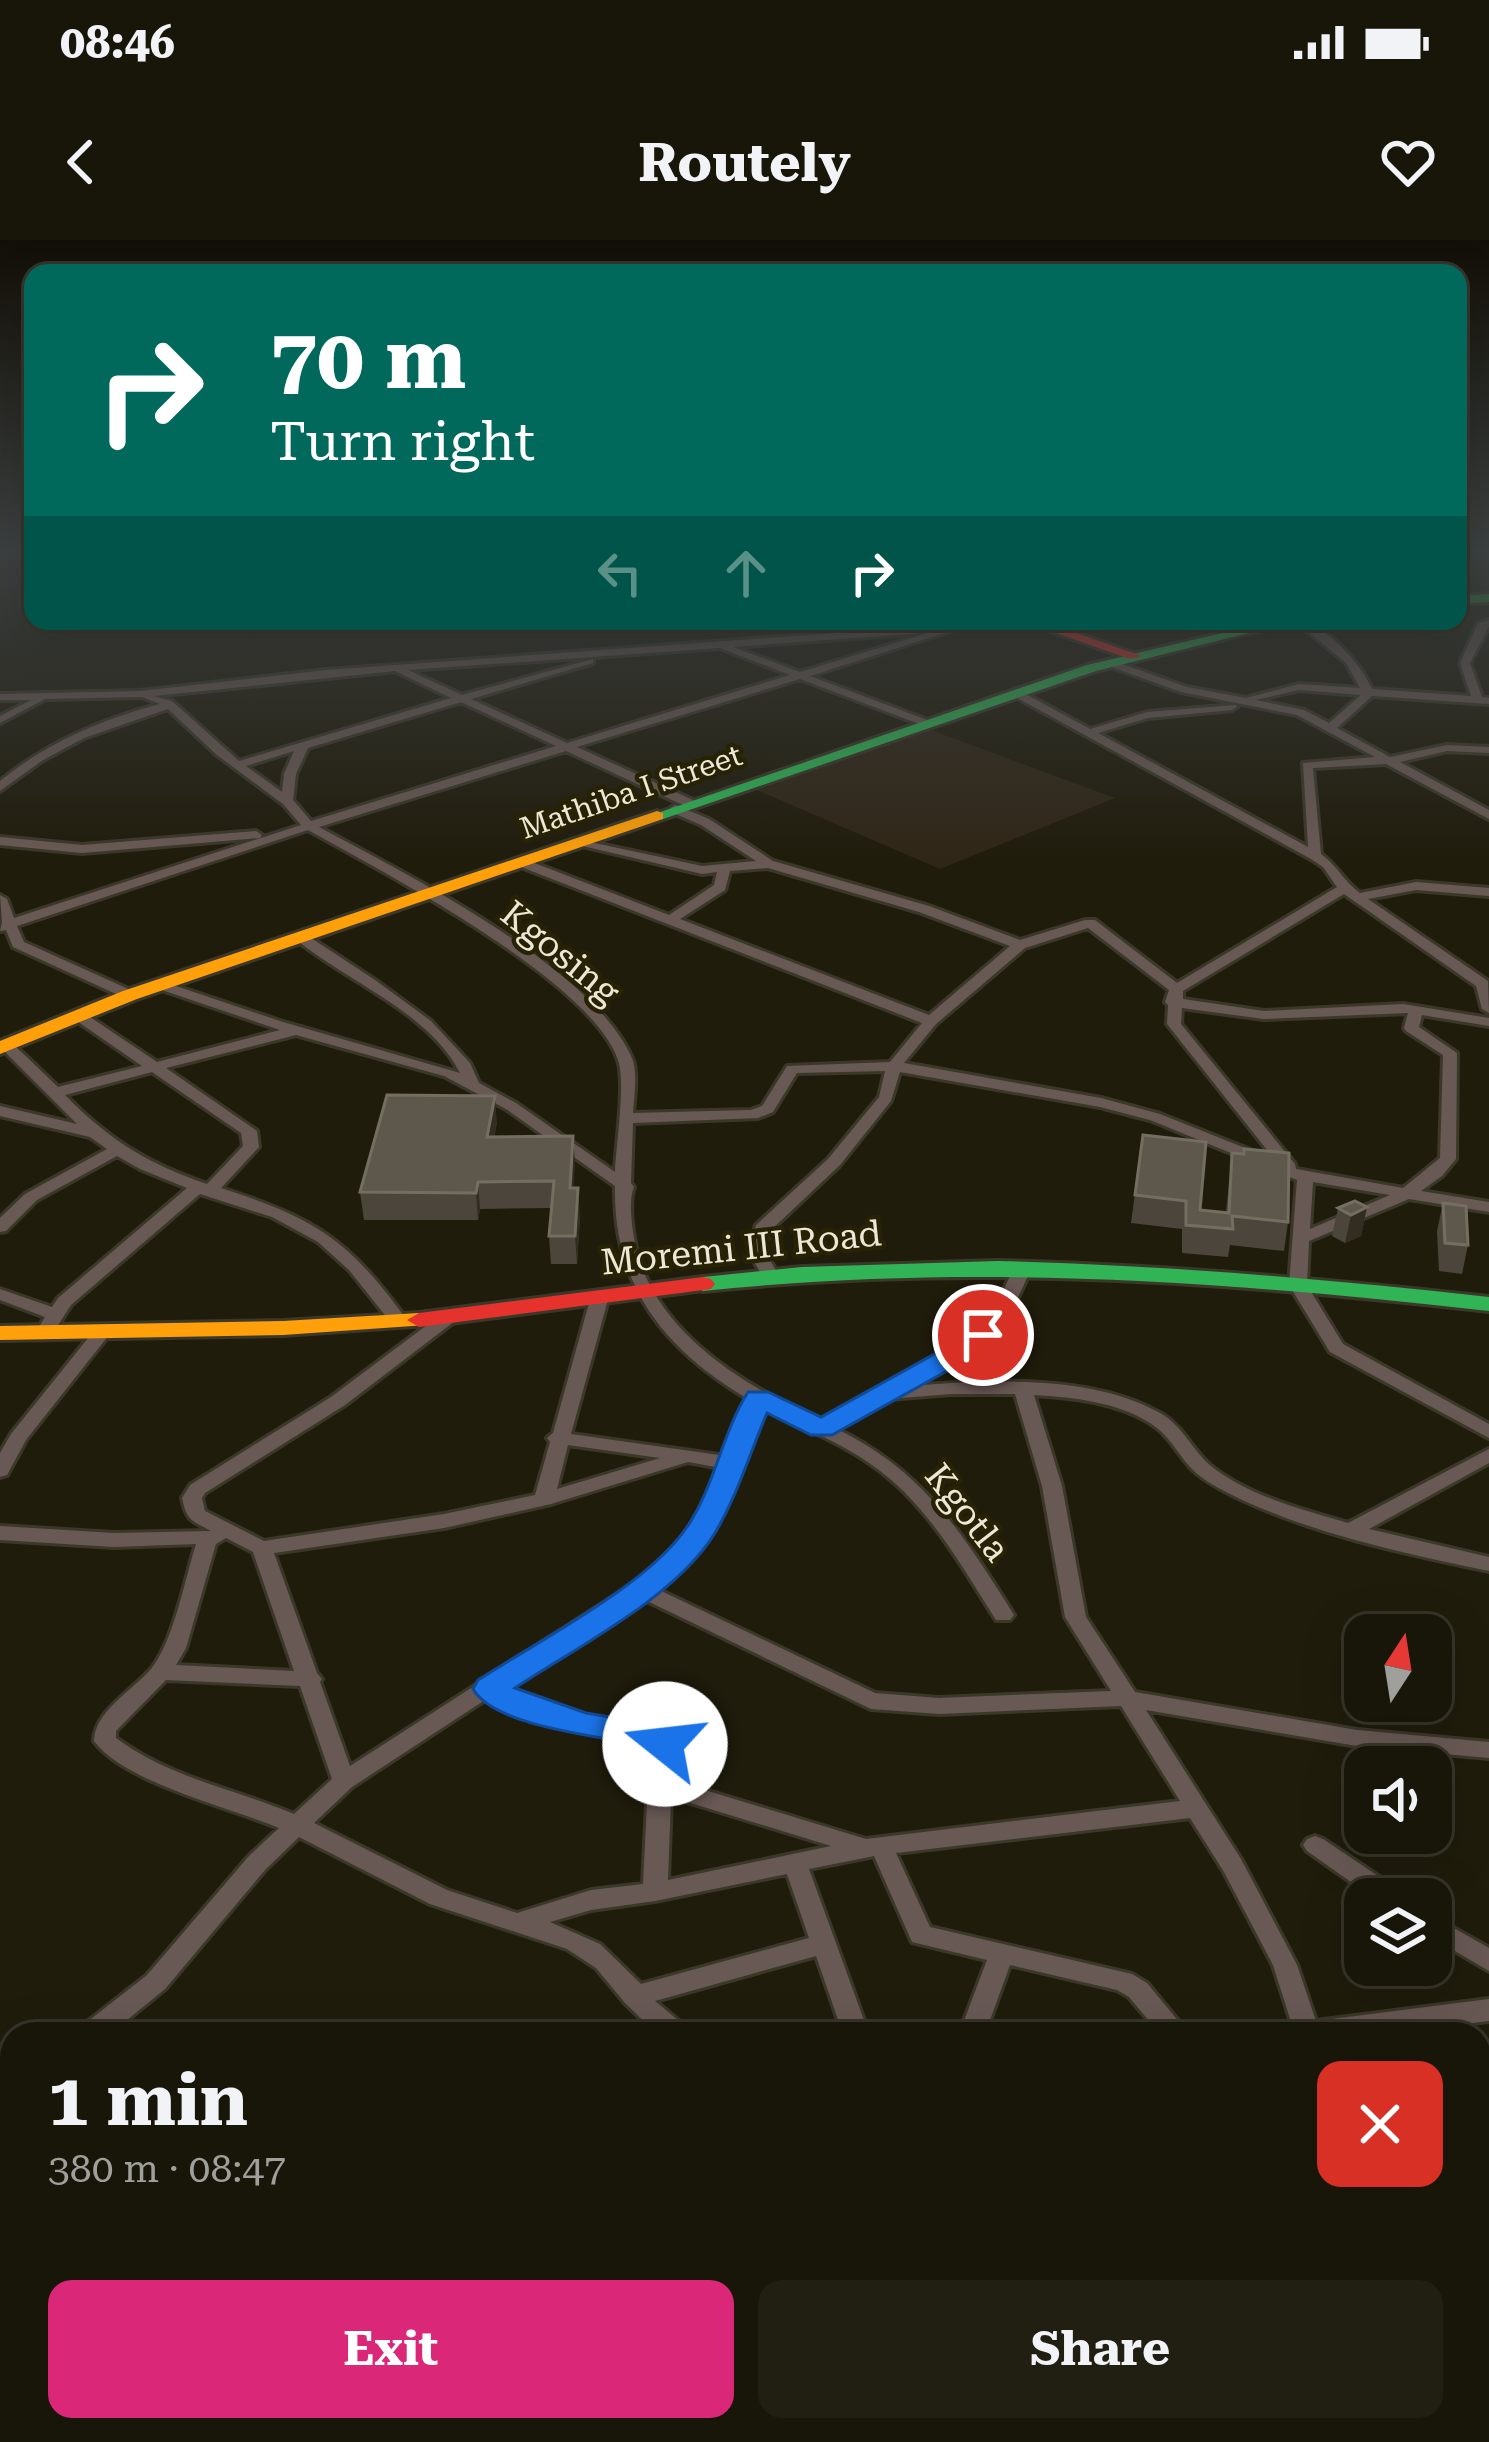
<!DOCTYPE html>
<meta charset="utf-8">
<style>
:root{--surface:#181509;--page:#211e12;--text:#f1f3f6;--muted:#9f9f9c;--line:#36342a;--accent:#db2777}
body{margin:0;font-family:"Roboto Serif",serif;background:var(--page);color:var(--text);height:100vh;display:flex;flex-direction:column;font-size:45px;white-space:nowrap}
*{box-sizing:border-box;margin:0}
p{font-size:39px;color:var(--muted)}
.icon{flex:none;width:66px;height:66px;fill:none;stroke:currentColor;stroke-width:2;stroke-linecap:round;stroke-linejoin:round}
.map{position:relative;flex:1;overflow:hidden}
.details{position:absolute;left:0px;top:1782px;width:1491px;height:420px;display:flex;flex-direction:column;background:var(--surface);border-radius:36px 36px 0 0;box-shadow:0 12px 48px #0002,0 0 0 3px var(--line)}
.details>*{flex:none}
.banner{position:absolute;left:24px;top:24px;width:1443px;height:366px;border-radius:24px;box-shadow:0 12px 48px #0002,0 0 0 3px var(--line);background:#00695c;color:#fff;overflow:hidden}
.needle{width:78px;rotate:12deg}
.controls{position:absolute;left:1344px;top:1374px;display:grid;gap:24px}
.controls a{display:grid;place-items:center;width:108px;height:108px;border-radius:24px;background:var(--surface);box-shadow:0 12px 48px #0002,0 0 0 3px var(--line);font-size:60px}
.pin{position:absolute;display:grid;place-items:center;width:102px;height:102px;color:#fff;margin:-51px;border:6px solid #fff;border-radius:50%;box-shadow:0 3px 12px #0007}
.me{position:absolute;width:132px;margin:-66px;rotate:286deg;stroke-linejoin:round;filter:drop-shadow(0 0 9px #0008)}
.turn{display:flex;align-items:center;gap:42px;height:252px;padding:0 48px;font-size:54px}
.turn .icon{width:156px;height:156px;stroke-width:2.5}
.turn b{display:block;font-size:84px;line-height:102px}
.lanes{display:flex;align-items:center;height:114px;padding:0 48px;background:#0003;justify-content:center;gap:60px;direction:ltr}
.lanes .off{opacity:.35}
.round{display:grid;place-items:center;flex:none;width:126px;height:126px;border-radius:24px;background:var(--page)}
.head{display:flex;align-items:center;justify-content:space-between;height:204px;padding:0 48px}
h1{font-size:72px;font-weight:700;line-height:90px}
.cta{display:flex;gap:24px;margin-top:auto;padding:24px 48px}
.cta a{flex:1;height:138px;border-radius:24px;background:var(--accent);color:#fff;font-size:48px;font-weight:700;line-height:138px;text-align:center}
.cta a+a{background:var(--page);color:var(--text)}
.status{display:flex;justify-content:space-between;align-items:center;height:84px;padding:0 60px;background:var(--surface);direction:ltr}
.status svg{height:33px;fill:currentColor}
header{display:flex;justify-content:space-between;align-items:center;height:156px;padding:0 48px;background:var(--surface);font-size:54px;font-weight:700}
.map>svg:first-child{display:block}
.education{fill:#302617}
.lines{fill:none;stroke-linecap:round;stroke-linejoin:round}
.street-casing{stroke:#3b382a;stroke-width:6}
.fast-casing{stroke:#3b382a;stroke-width:6}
.slow-casing{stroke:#3b382a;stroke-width:6}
.jam-casing{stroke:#3b382a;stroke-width:6}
.street{fill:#695955;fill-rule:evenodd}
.fast{fill:#30b455;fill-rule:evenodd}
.slow{fill:#ff9f0a;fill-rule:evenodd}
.jam{fill:#e5322d;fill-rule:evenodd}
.wall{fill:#4c453b}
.shaded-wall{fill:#332d21}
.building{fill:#5d574c;stroke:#746e61;stroke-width:3}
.route{fill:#1a73e8;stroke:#114b97;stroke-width:3}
.labels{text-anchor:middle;stroke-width:9;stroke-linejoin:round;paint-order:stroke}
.far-street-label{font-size:30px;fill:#ece8d7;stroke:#282204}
.street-label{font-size:36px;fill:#ece8d7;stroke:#282204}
</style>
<div class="status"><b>08:46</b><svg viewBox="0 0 49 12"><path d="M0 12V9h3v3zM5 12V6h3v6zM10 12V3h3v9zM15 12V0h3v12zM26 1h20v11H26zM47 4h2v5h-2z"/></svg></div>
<header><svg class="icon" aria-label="back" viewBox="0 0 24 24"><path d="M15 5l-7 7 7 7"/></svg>Routely<svg class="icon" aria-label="heart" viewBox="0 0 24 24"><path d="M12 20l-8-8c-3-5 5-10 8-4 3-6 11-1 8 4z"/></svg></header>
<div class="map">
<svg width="1489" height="2202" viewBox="0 0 1489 2202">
<rect width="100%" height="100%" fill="#201c0c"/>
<path class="education" d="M931,490L1115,558L940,629L757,550Z"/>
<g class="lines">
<g class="street-casing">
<path id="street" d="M1489,380V386L1470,423L1482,457L1489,458V464L1372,456L1337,488L1390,517L1447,505L1489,507V513L1447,511L1400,522L1489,570V579L1386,524L1313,528L1321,614C1337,625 1344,642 1360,653L1416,642L1489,648V656L1416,650L1368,659L1488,741L1489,773L1482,769L1476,746L1344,654L1183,751V759L1264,771L1403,764L1489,778V786L1422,775L1419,787L1457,813L1456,919L1442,936L1421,951L1489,962V972L1409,959L1309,1001L1307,1045L1343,1104L1489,1184V1198L1330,1112L1289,1045L1297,940L1150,880L1100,867L900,832L891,861L840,925L770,991L764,1010L778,1034L769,1039L763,1038L748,1010L756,985L828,919L879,857L885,831L797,833L773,872L758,878L633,883L631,943L634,947C629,959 631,977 633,992C646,1088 740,1143 820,1181L954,1108L989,1083L1014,1027L1023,1022L1032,1027L1003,1090L966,1116L912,1146C988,1140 1091,1134 1160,1173C1183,1186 1192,1210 1211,1226C1248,1256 1304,1270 1348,1283L1489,1209V1223L1369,1289L1489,1317V1331C1403,1313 1312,1294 1232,1255C1219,1248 1204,1241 1193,1230C1180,1217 1172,1200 1157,1188C1125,1163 1074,1157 1034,1155L1062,1246L1086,1377L1135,1452L1357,1490L1489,1502V1518L1357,1506L1146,1470L1241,1619L1297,1725L1316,1781L1489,1759V1781L1382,1794H1284L1292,1785L1273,1725L1224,1632L1190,1578L896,1613L930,1687L1132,1734L1147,1743L1189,1794H1160L1129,1757L1117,1750L1010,1725L985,1794H959L987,1720L912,1702L874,1616L809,1629L869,1794H843L816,1716L655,1761L685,1786L689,1794H657L625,1763L596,1728L567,1709L430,1664L299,1597L265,1630L165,1749L110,1794H78L82,1786L147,1735L249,1616L279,1588C230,1567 125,1543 94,1501C94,1472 133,1450 151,1429C173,1403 185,1339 196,1304L114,1307L0,1300V1286L114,1293L211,1291C191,1280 187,1281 182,1258L190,1245L331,1157L443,1073H455L458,1077L455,1081L345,1165L205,1253L202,1258L205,1271L264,1301L444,1274L535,1255L550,1202L547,1198L553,1193L591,1056L600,1051L609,1056L571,1194L726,1216L748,1159C665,1110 613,1046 615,946L506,869L444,836L296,795L166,828L257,891L259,907L221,948C316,979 348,999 407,1080L404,1084H392L349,1030L318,1002L272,977L200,954L71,1065L51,1096L45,1097L36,1092L45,1077L0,1060V1049L52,1067L58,1058L187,948L140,929L117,916L37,960L6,991L0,992V978L25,954L107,909L90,897L0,876V866L77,884L1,808V802H11L58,847L142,826L74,779V773H84L157,822L280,790L156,748L154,745L161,741L283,782L460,833C429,771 343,740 293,697L295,694H305L375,740L431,781L470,823L479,843L516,863L615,932C616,905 626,842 618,820C591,740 383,632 308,590L17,686L24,702L135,752V758H125L13,707L6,690L0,691L2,682L0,655L7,659L14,678L301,585L283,564L217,515L168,469L84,498L43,520L0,551V541C48,502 101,480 160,464L142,457L45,459L0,483V476L31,460H0V454L140,451L326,430L921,387L926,390L921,393L733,407L800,432L967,381H982L810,436L930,481V485H922L800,439L577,507L695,561V567H687L566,511L319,587C406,634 592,727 632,818C638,833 634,856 633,873L751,870L762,866L787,826L890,822L922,783L516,625V619H524L669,675L714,645L717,632L702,634L570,603L576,599L702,626L756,621L701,585L671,572L669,569L675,565L709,579L773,621L929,666L1020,700L1085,680H1095L1177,743L1337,647L1323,627L1311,619L1012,455V451H1020L1090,489L1147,472L1236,465L1237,467L1232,470L1148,478L1098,493L1308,607L1303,523L1375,517L1297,475L1181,452L1106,425V421H1114L1187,447L1246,458L1299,444L1360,448L1346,423L1295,381C1324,381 1361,424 1372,449L1471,456L1460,423L1478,383ZM720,408L790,435L567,503L471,459L593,423V419L462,455L408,430ZM395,431L451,458L239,521L172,461L154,456ZM1299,450L1361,455L1329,483L1304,470L1256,460ZM461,462L556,506L311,581L293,560L296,534L308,508ZM294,511L284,534L282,552L246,526ZM768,628L919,672L1010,706L929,775L680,679L725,650L730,631ZM1088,688L1169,750L1165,762L1168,765L1167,784L1275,920L1160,874L1101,858L904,823L936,784L1025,708ZM1182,768L1264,779L1408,773L1404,788L1406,791L1443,815L1440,918L1403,948L1296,929L1295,924L1181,784ZM152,832L241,893L243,906L207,944C148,924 109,900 65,855ZM1313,942L1390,955L1310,989ZM951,1154H1015L1042,1246L1065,1377L1111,1451L939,1458L875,1453L655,1348C722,1292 733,1245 763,1168C800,1187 839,1201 872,1225C927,1263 961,1325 996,1380H1010L1014,1375C963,1294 924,1231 835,1188L889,1159ZM568,1205L660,1218L557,1249ZM688,1222L721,1228C699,1281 677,1308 633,1344L350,1526L320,1442L322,1439L317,1433L274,1313L444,1288L551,1264ZM226,1298L253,1312L294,1431L176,1425L186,1408L216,1304ZM641,1358L871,1469L939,1474L1121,1466L1180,1561L866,1599L672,1540L673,1498L670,1492L586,1477L530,1460L504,1447ZM166,1440L300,1446L332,1539L294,1574C234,1549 168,1537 116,1498V1491ZM488,1458C539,1484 595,1495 650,1504L643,1644L591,1650L517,1673L447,1650L314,1583L352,1547ZM671,1557L831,1606L668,1640ZM787,1634L809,1698L641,1744L600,1704L550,1682L591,1670L655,1661Z
M256,591L262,595L260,598L82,613L0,605V597L82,605Z
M103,1086L112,1091L26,1200L7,1235L0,1237V1213L11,1194L97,1087Z
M1315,1596L1323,1599L1402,1652L1405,1659H1375L1307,1611L1303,1605L1307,1599Z
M1431,1675L1489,1708V1731L1431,1697Z
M12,1829V1853L0,1858V1834Z
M0,1920L12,1922V1946L0,1944Z
M1489,1985V2013L1479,2017V1989Z
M1479,2081L1489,2085V2116L1479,2112Z
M12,2114V2142L0,2144V2116Z
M101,2190H131L130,2202H100Z
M507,2190H537L535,2202H505Z
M938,2190H979L972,2202H931Z
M1279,2190H1313L1307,2202H1273Z"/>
</g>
<g class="fast-casing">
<path id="fast" d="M1489,354V362L1458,364V356Z
M1273,381H1297L1096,431L663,579L649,576L1087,425Z
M998,1021C1163,1025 1326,1039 1489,1057V1071C1222,1041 971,1023 703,1051L691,1044L703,1037L802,1027Z"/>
</g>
<g class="slow-casing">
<path id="slow" d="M657,571L663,573V579L137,759L0,814V801L123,751Z
M419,1073L427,1075L431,1080L427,1085L283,1095L0,1100V1086L283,1081Z"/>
</g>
<g class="jam-casing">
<path id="jam" d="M1022,381H1042L1142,416L1130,419Z
M703,1037L711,1039L715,1044L711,1049L419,1087L407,1080L419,1073Z"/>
</g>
<use href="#street" class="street"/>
<use href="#fast" class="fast"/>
<use href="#slow" class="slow"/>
<use href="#jam" class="jam"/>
</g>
<path class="wall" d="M497,882L494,897L573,896V948L580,976L577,1024H551L549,996L551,968L480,969L478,980H364L360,952Z
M1143,895L1200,970L1226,972L1232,913L1288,982L1284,1011L1230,1005L1228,1017L1182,1013V989L1131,983Z
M1443,963L1468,1005L1462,1034L1439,1031L1437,991Z
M1367,967L1361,996L1345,1003L1332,996L1338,968Z"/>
<path class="shaded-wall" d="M495,856L497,882L489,924L487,897Z
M573,896L575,923L572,976L570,948Z
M478,942L480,969L478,980L476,953Z
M578,948L580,976L577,1024L575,996Z
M1367,967L1361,996L1345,1003L1351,975Z"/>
<path class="building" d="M387,855L495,856L487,897L573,896L570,948H578L575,996H549L554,941L478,942L476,953L360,952Z
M1143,895L1206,902L1200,970L1229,973L1232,913L1244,914V909L1289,913L1288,982L1232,976L1233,989L1186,985V961L1135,955Z
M1355,961L1367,967L1351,975L1338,968Z
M1443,963L1466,966L1468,1005L1445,1003Z"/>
<linearGradient id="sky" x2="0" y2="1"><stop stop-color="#120f07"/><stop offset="0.5" stop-color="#3c4040"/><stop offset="1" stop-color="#3c4040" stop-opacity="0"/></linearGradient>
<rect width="1489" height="621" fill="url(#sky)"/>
<path class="route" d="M983,1087L996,1095L970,1118L832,1195H811L767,1173C750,1213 737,1256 715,1293C676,1357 577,1407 515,1448L586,1473L671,1487L682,1504L677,1513L665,1517C654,1514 650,1508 640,1505C600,1496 495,1487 473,1449L478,1440C538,1401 648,1345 687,1287C715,1246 722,1193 748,1152H768L821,1177Z"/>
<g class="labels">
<g class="far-street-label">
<text transform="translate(631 552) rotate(-19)" y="10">Mathiba I Street</text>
</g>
<g class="street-label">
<text transform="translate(561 712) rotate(39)" y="13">Kgosing</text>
<text transform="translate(741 1007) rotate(-6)" y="13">Moremi III Road</text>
<text transform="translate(968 1272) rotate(52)" y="13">Kgotla</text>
</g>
</g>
</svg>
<div class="controls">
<a><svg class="needle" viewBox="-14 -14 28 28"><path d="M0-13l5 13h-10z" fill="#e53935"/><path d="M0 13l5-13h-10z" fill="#9f9f9c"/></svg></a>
<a><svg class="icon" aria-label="sound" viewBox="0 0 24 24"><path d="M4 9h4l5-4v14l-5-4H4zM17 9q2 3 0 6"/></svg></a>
<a><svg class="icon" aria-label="layers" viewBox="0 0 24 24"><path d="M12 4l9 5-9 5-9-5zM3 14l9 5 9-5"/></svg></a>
</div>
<div class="pin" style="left:983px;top:1095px;background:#d93025"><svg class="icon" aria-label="arrive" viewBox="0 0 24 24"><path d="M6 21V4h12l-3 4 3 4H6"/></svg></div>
<svg class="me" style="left:665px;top:1504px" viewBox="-20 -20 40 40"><circle r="19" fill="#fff"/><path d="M0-13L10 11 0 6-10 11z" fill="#1a73e8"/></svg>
<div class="banner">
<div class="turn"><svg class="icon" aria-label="right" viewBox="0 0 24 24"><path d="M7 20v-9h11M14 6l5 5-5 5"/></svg><div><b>70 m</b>Turn right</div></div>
<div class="lanes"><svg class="icon off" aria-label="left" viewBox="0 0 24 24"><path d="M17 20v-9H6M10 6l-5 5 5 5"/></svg><svg class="icon off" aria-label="ahead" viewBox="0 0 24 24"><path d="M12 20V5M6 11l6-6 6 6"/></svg><svg class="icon" aria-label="right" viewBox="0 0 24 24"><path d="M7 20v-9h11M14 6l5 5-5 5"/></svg></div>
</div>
<section class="details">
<div class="head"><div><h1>1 min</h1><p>380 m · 08:47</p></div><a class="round" style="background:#d93025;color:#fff"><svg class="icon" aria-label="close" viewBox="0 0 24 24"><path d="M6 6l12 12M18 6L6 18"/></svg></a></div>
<div class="cta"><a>Exit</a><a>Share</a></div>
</section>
</div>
